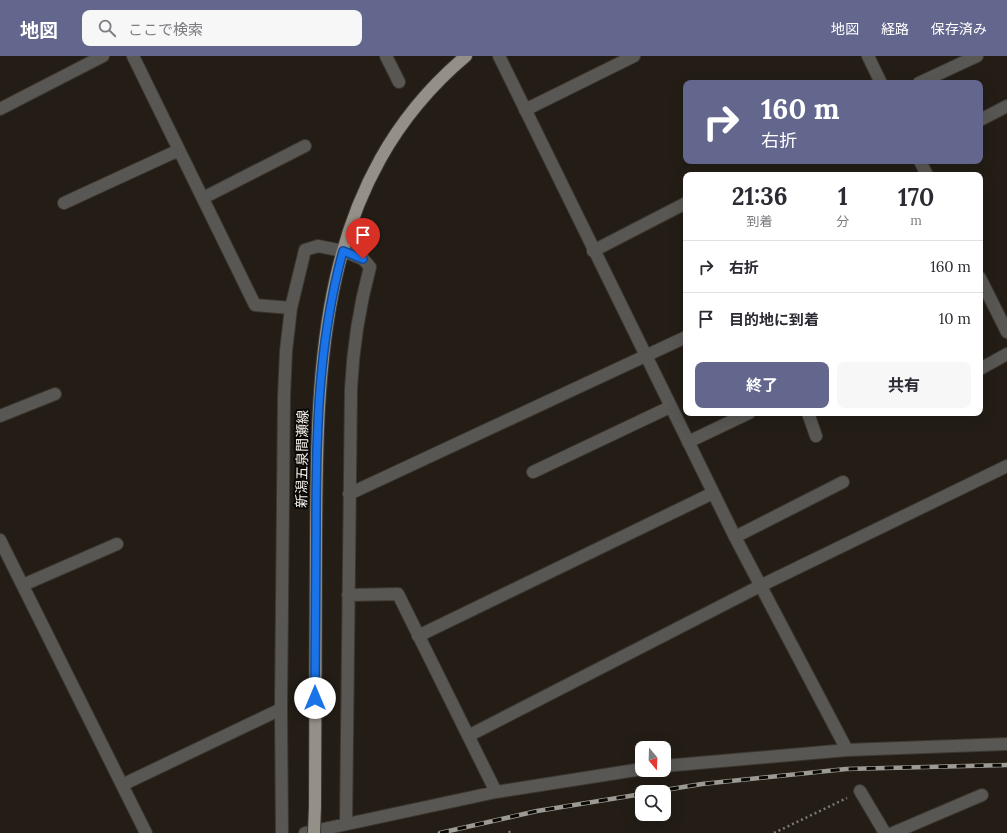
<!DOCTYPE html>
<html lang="ja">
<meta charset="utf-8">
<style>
:root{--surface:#fff;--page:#f7f7f7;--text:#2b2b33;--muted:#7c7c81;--line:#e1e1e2;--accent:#64678d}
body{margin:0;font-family:Lora,"Noto Sans JP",serif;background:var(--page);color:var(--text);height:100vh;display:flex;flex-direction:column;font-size:15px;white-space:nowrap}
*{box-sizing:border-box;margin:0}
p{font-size:13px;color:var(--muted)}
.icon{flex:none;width:22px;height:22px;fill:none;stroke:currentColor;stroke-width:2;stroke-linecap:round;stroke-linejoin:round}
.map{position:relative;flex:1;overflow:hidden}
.sheet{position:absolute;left:683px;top:116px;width:300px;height:244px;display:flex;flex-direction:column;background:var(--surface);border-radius:8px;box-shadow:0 4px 16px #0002}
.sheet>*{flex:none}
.hud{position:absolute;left:683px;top:24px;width:300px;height:84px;border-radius:8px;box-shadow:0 4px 16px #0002;background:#64678d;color:#fff;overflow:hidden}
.needle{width:26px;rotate:161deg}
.tools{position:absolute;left:635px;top:685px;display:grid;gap:8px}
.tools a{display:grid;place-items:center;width:36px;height:36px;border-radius:8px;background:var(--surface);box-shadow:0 4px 16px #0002;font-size:20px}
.pin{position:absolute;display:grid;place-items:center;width:34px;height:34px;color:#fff;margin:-41px -17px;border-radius:50% 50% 50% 0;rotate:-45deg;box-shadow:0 0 4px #0007}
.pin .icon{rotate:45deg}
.me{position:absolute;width:44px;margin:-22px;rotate:0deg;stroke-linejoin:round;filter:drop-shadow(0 0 3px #0008)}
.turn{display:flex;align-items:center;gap:14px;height:84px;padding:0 12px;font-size:18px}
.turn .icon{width:52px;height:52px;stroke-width:2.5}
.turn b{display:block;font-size:28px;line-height:34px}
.eta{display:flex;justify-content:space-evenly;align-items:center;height:68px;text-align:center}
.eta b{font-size:24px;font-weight:700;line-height:28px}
.primary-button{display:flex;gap:8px;margin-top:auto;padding:8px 12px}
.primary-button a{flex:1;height:46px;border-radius:8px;background:var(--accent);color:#fff;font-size:16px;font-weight:700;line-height:46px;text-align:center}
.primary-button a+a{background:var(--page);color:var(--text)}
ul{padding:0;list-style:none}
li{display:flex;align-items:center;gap:12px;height:52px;padding:0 12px;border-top:1px solid var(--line)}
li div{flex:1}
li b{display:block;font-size:15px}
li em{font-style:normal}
header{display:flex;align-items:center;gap:24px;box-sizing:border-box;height:56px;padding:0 20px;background:var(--accent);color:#fff}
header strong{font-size:19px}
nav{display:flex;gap:22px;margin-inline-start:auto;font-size:14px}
.search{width:280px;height:36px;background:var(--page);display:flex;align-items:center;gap:10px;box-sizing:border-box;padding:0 14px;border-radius:8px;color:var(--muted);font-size:15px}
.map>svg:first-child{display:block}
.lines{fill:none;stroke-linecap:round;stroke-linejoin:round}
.street-casing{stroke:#3c3730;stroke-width:14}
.primary-casing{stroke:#3c3730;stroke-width:14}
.path{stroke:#7f7973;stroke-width:2.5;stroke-dasharray:2 3;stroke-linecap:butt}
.street{stroke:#595753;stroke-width:12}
.primary{stroke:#949087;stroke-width:12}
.rail-casing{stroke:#9d9993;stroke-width:4.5}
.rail{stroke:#0a0805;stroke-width:3;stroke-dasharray:9;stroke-linecap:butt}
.primary-bridge-casing{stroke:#3c3730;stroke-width:14;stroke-linecap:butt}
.primary-bridge{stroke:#949087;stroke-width:12}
.route-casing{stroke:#114b97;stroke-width:10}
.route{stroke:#1a73e8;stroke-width:7}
.labels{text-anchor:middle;stroke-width:4;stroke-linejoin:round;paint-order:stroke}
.street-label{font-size:14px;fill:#f7f3ee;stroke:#0a0805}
</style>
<header>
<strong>地図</strong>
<div class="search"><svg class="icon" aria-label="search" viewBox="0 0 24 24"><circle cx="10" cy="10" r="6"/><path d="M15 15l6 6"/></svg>ここで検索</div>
<nav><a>地図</a><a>経路</a><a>保存済み</a></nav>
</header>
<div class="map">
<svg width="1007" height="777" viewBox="0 0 1007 777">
<rect width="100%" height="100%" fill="#231d16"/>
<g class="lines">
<g class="street-casing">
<path id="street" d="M133,0L255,249L291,252
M386,0L399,26
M499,0L735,481L847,694
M868,0L881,27
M919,27L977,0
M0,53L103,0
M525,54L634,0
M980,64L1007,50
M920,105L927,119
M203,142L305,90
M64,147L179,94
M593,195L686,147
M980,222L1007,276
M980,313L1007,298
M808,357L816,380
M0,360L55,338
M688,386L749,357
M533,416L670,351
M349,438L686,281
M735,481L843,426
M0,484L146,777
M23,529L117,488
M348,539L398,538L496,736
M418,580L713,437
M468,680L760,530L1007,410
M664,710L847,694L1007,688
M122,729L281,653
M860,735L885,777
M282,777L281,653L284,340L286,295L291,252L305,194L318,190L343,195L363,203L370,211C359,252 353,291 351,333L346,768
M305,777L496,736L642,713
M893,777L982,739"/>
</g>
<g class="primary-casing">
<path id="primary" d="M315,750C315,663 315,577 316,491C317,311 316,126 466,0"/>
</g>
<path class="path" d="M509,775L510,777
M774,777L847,742"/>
<use href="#street" class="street"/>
<use href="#primary" class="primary"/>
<g class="rail-casing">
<path id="rail" d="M652,736L702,728L846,713L1007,709
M440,777L537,755L642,738"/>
</g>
<use href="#rail" class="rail"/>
<g class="primary-bridge-casing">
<path id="primary-bridge" d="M314,777L315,750"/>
</g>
<use href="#primary-bridge" class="primary-bridge"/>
</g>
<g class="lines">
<g class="route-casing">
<path id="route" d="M315,642C315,585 316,528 316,472C316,377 318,287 343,195L363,203"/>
</g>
<use href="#route" class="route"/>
</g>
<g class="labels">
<g class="street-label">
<text transform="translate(302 403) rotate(-89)" y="5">新潟五泉間瀬線</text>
</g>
</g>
</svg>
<div class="tools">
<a><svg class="needle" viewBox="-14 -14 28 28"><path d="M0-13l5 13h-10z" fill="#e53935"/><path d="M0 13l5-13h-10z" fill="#7c7c81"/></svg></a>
<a><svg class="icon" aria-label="search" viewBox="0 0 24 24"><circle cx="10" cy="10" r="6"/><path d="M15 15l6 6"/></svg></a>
</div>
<div class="pin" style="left:363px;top:203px;background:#d93025"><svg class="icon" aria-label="arrive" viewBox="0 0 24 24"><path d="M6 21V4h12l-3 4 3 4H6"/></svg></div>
<svg class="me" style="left:315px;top:642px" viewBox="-20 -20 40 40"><circle r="19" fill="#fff"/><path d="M0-13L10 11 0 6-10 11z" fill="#1a73e8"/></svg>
<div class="hud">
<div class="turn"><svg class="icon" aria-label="right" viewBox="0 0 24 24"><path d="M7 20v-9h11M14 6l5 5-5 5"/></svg><div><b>160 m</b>右折</div></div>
</div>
<section class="sheet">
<div class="eta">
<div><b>21:36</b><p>到着</p></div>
<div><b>1</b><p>分</p></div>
<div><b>170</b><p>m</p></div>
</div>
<ul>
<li><svg class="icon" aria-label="right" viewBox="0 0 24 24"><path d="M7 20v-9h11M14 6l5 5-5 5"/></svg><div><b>右折</b></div><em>160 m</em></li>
<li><svg class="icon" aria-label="arrive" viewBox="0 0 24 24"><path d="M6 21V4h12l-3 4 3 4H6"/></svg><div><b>目的地に到着</b></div><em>10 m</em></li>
</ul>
<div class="primary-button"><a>終了</a><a>共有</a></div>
</section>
</div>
